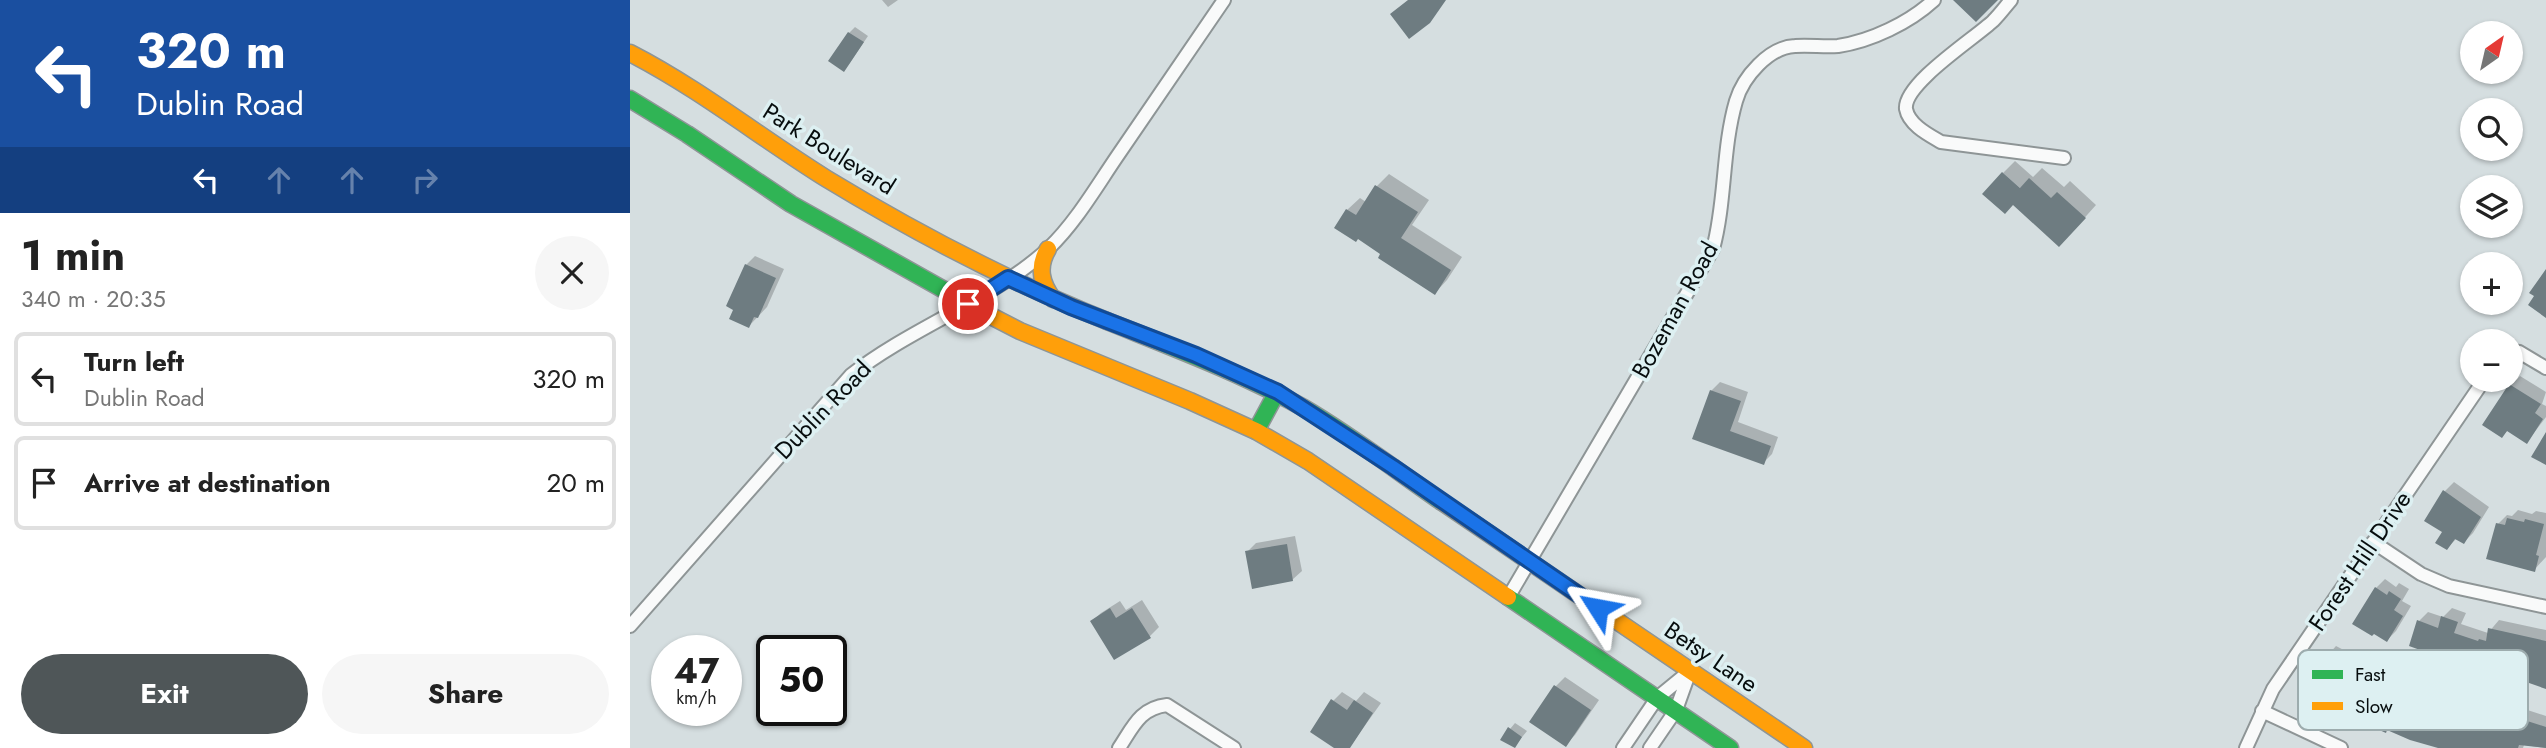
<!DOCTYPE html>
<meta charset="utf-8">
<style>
:root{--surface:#fff;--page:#f6f6f6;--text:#222;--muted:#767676;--line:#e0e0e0;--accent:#4f5658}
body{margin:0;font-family:Jost,sans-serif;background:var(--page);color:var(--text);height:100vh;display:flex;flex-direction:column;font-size:26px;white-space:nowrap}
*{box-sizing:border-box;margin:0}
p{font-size:23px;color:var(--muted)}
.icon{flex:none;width:38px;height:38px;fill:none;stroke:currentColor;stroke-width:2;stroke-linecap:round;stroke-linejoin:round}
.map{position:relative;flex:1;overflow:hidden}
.panel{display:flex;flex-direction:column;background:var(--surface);width:630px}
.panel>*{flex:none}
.top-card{background:#1a4fa0;color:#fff;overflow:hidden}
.needle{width:46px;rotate:34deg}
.fabs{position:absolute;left:1830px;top:21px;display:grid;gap:14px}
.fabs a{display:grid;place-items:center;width:63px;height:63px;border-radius:50%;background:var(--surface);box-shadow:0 2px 5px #0004;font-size:35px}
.speed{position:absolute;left:21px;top:635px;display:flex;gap:14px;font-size:35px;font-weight:700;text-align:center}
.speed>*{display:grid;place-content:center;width:91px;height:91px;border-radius:50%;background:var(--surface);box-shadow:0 2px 5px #0004;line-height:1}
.speed small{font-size:18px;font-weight:400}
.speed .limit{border:4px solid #111;border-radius:10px;background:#fff;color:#111}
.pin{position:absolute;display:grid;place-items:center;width:60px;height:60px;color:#fff;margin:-30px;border:4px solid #fff;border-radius:50%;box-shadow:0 2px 7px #0007}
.me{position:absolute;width:77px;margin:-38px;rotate:304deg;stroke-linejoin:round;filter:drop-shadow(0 0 5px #0008)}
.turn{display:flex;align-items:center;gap:24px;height:147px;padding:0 21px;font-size:32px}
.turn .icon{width:91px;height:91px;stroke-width:2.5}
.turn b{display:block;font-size:49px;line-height:60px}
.lanes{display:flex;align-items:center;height:66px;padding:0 21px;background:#0003;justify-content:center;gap:35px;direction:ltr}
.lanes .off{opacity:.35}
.round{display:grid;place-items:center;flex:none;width:74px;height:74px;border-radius:37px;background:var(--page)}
.overview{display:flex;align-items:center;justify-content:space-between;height:119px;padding:0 21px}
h1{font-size:42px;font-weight:700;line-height:52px}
.button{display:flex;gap:14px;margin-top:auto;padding:14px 21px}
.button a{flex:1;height:80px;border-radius:42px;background:var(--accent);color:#fff;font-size:28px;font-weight:700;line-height:80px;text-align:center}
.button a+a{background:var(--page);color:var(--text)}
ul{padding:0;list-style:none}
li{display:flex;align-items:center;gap:21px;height:94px;margin:0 14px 10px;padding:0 7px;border:4px solid var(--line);border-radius:10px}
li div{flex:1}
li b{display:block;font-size:26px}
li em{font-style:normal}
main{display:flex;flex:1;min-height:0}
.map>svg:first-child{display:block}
.shadow{fill:#0003}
.building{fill:#6e7c81}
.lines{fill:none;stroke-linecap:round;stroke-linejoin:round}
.street-casing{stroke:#8e9596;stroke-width:16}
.fast-casing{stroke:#8e9596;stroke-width:19}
.slow-casing{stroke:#8e9596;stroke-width:19}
.street{stroke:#f9fafa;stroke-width:12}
.fast{stroke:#30b455;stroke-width:16}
.slow{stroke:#ff9f0a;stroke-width:16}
.route-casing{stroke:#114b97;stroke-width:18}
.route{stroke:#1a73e8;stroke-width:12}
.labels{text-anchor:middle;stroke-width:7;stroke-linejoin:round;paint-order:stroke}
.street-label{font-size:24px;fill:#070d0e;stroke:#ddf0f2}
.key{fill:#ddf0f2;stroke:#9dacae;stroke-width:2}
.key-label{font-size:19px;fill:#070d0e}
</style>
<main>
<section class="panel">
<div class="top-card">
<div class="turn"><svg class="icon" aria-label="left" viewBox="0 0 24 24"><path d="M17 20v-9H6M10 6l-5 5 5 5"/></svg><div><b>320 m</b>Dublin Road</div></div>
<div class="lanes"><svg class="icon" aria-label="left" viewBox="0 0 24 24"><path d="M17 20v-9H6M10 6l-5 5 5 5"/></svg><svg class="icon off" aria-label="ahead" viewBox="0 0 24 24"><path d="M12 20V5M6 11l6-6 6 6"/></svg><svg class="icon off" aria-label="ahead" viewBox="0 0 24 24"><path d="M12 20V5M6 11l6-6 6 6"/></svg><svg class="icon off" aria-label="right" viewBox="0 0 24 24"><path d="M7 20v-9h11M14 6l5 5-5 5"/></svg></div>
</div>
<div class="overview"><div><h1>1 min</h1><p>340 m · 20:35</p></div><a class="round"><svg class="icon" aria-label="close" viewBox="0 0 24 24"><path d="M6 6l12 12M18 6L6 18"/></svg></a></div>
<ul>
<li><svg class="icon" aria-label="left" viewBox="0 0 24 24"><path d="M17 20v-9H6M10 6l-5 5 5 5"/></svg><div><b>Turn left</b><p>Dublin Road</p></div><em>320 m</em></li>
<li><svg class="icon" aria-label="arrive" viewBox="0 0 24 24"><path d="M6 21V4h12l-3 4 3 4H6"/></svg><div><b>Arrive at destination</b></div><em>20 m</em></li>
</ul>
<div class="button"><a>Exit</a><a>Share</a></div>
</section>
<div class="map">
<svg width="1916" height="748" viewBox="0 0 1916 748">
<rect width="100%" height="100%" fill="#d5dee0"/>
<path class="shadow" d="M252,0H268L258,7Z
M225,27L238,36L219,64V33Z
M1385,161L1403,177L1412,168L1434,187L1440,181L1466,205L1441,233L1373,173Z
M759,174L799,200L782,225L832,257L817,280L805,293L753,254L717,210L730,198L736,202L747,186Z
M125,256L154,269L137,307L119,326L116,265Z
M1890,376L1916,392L1912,404L1916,406V417L1897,442L1878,430L1872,436L1855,425L1881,385Z
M1090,382L1118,392L1108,422L1148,437L1142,454L1133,463L1064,438L1081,391Z
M1824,482L1859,507L1843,533L1834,542L1826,539L1817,548L1814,531L1797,520L1815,491Z
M1888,510L1902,514L1906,511L1916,513V557L1904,570L1868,524L1877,515L1882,516Z
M665,536L672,571L662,580L617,552L626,543Z
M1755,579L1766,587L1769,583L1779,589L1772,601L1781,606L1766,631L1757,640L1746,588Z
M512,600L529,627L520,636L485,658L462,621L471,613L490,601L496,610Z
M1822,608L1836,613L1831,624L1858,633L1869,620L1916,630V687L1882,666L1835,656L1824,670L1807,654L1789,621L1798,612L1813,617Z
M1706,646L1758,673L1760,671L1781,680L1779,685L1813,700L1815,695L1824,686L1916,716V748L1894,745L1893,748H1814L1717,701L1708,710L1698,655Z
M935,677L969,700L945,735L936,744L902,721L926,686Z
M712,692L726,701L734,692L751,703L719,748H707L703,701Z
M885,723L897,731L884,747L880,729Z"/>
<path class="building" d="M778,0H816L800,23L779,39L760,14Z
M1323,0H1368L1346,22Z
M218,32L234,42L214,72L198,61Z
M1372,172L1390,188L1399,178L1421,198L1427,192L1456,218L1429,247L1383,205L1375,214L1352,194Z
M745,185L788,212L771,238L821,270L805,295L748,258L750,254L728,239L726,242L704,228L716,209L726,215Z
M115,264L146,278L128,318L124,317L119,328L99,319L103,310L96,306Z
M1916,269V318L1898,305L1904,296L1899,293Z
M1879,384L1911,404L1905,413L1913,419L1897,444L1877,431L1872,438L1852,425Z
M1080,390L1111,401L1100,431L1141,446L1134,465L1062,439Z
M1916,432V465L1901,457Z
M1813,490L1851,517L1834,544L1825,539L1817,550L1805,543L1812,532L1794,521Z
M1877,518L1894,522L1895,519L1914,524L1906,555L1909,556L1905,572L1856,559L1866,523L1875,525Z
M657,544L663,581L622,589L615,551Z
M1745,587L1757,595L1759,591L1771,599L1764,610L1773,616L1757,642L1744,634L1742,636L1722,624Z
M480,608L486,618L502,608L521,638L484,660L460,621Z
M1811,616L1828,622L1824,633L1848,641L1849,639L1856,641L1858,628L1916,641V689L1879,676L1880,668L1830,656L1825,672L1801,664L1804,655L1779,646L1787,620L1808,628Z
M1696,654L1748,682L1750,679L1773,690L1771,694L1809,711L1813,694L1916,727V748L1889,745L1888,748H1808L1780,740L1757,730L1756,733L1729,721L1734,711L1714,702L1709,712L1676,694Z
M924,685L961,710L936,747L899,722Z
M701,699L717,710L724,700L743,713L720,748H704L680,732Z
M878,727L892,737L885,748L870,740Z"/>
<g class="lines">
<g class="street-casing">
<path id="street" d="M1381,0C1375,7 1370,14 1363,21C1345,38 1273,84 1276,109C1279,125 1299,135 1311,142L1434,158
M1881,351L1889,352L1916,368
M1743,542L1791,574L1819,586L1916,607
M879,596L1083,249C1096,201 1092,149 1106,101C1113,77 1139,47 1165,46C1180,45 1194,47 1208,46C1241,41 1279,23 1304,0
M0,626L221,375C282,327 363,300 419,248C445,223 465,189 486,158C522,106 558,53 594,0
M1632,711L1711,748
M489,748C503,727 510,708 537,705L604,748
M993,748L1027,698L1060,671L1046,710L1020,748
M1616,748L1643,689L1854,380"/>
</g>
<g class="fast-casing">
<path id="fast" d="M0,99L57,134L161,204L357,314
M477,321C544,348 611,373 674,408C722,436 767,471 812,502
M626,431L647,392
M878,597L1100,748"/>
</g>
<g class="slow-casing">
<path id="slow" d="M0,53C70,89 131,138 197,179C286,233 380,282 477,321
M418,249C407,267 411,283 423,299
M357,314L390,331L560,401L626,431L678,461L878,597
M812,502L1174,748"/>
</g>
<use href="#street" class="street"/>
<use href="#fast" class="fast"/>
<use href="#slow" class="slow"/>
</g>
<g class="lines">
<g class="route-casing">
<path id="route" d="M338,304L378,278L441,307L566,355L648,392L763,467L968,608"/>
</g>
<use href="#route" class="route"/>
</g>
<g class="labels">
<g class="street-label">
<text transform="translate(199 149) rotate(32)" y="8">Park Boulevard</text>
<text transform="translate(1045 310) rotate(-61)" y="8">Bozeman Road</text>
<text transform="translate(193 410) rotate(-46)" y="8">Dublin Road</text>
<text transform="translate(1730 561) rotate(-56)" y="8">Forest Hill Drive</text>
<text transform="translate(1081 657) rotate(34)" y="8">Betsy Lane</text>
</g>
</g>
<rect x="1668" y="650" width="230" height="80" rx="10" class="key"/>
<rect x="1682" y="670" width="31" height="9" fill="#30b455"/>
<rect x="1682" y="702" width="31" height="8" fill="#ff9f0a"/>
<g class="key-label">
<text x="1725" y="681">Fast</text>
<text x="1725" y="713">Slow</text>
</g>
</svg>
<div class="fabs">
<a><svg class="needle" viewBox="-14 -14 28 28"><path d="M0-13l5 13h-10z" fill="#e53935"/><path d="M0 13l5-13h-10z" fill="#767676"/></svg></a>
<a><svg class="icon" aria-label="search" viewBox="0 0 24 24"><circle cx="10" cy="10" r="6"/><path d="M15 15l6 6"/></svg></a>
<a><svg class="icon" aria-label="layers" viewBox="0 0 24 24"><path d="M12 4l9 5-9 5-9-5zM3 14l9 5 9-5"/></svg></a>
<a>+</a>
<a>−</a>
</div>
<div class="speed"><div>47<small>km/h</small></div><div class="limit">50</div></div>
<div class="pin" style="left:338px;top:304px;background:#d93025"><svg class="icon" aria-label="arrive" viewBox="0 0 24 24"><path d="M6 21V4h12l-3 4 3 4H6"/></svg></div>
<svg class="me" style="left:968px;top:608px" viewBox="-20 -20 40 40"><path d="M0-17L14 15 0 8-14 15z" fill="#1a73e8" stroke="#fff" stroke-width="4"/></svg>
</div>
</main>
